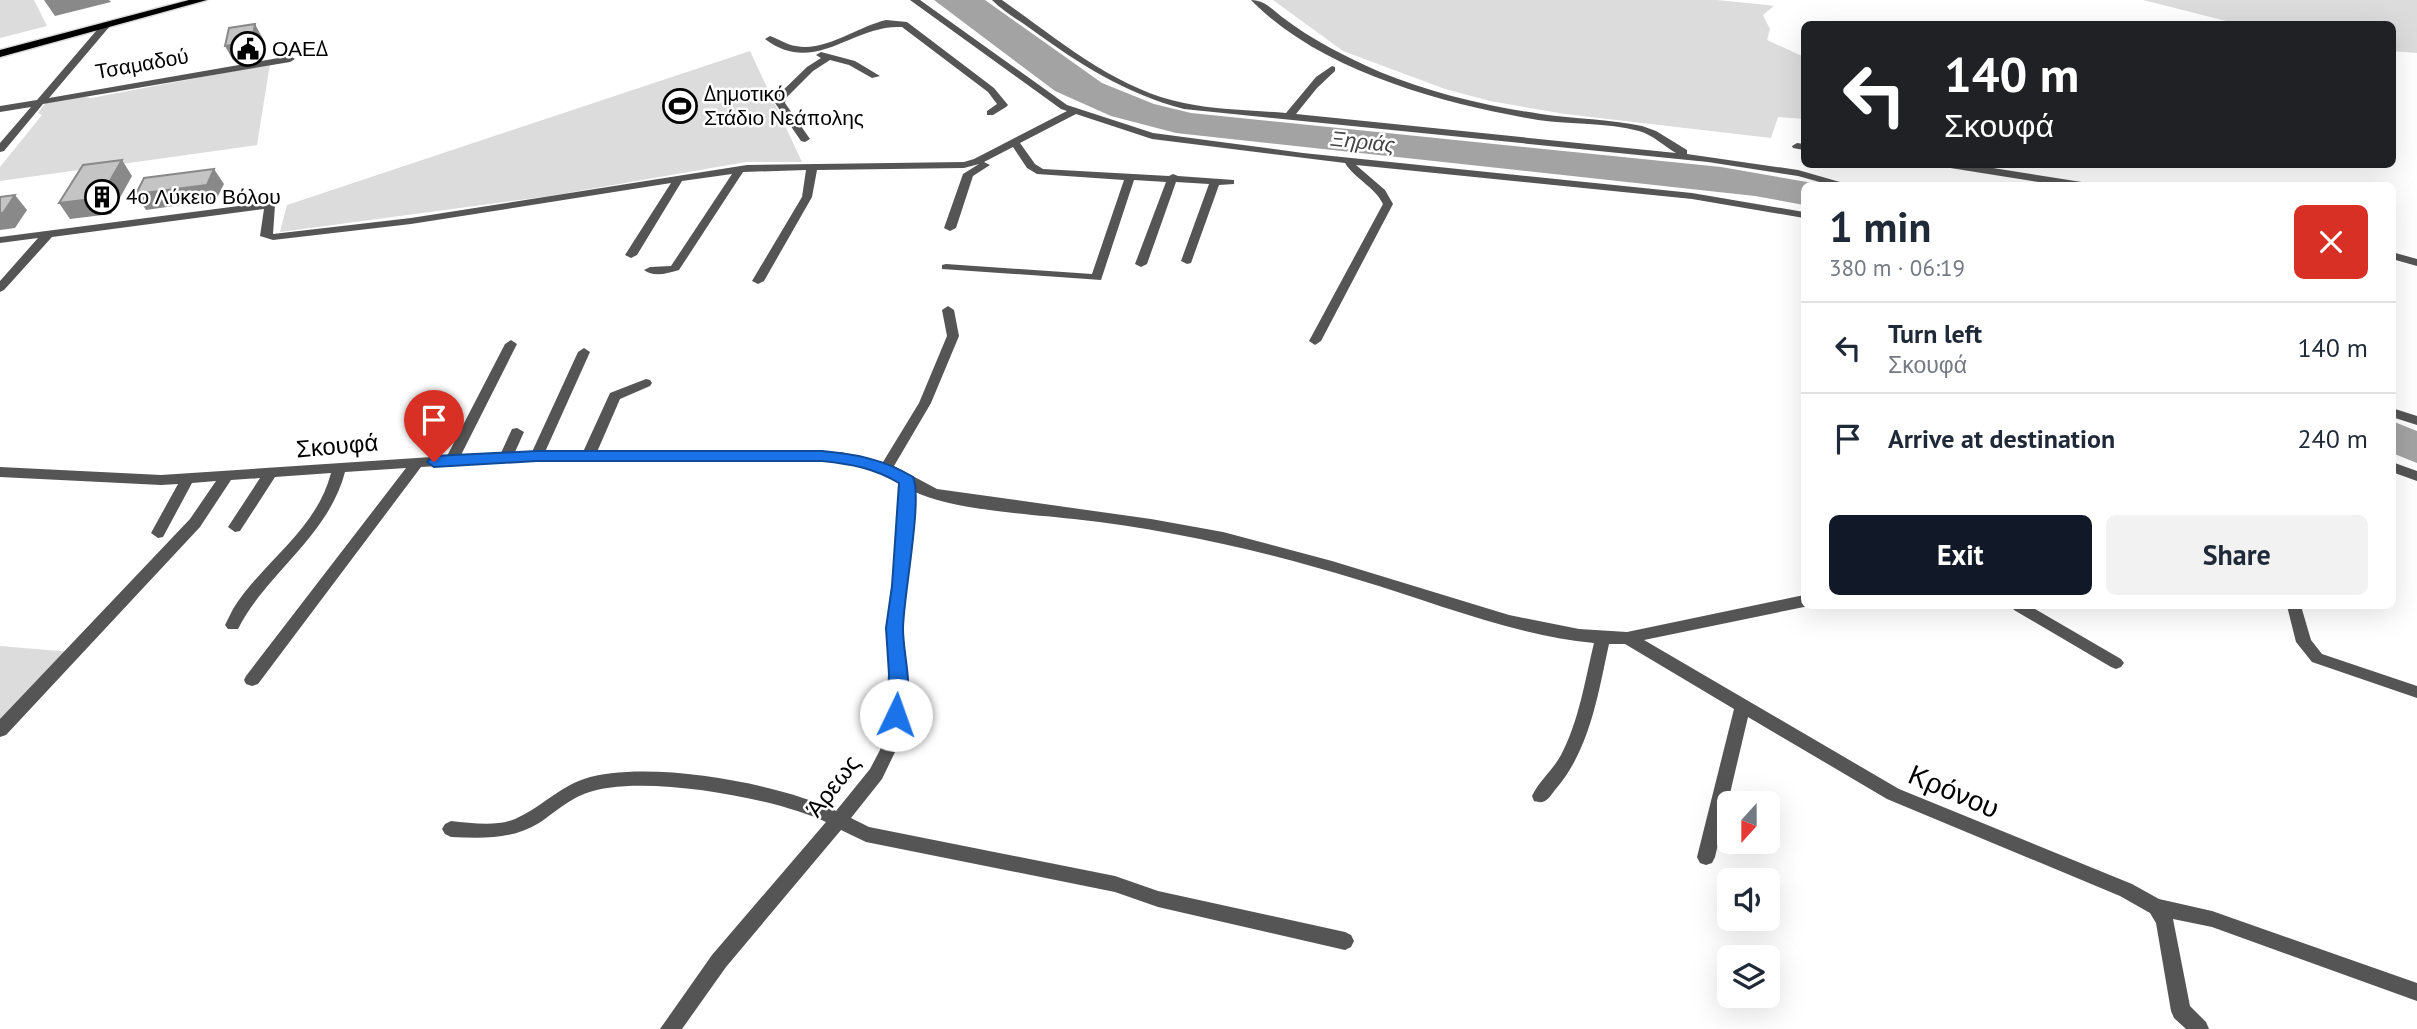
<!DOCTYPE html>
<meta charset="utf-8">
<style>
:root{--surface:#fff;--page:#f2f2f3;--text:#1f2937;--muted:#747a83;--line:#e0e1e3;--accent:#111827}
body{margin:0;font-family:"PT Sans",sans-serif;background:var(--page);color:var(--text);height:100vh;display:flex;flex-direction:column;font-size:26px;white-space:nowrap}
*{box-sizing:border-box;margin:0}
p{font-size:23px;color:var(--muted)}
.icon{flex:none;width:38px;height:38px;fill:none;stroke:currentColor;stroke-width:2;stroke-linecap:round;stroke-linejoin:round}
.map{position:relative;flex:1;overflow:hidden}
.sheet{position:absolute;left:1801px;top:182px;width:595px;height:427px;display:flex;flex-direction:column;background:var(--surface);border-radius:10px;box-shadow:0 7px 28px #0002}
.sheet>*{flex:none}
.hud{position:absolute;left:1801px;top:21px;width:595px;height:147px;border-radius:10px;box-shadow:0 7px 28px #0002;background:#202124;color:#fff;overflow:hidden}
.needle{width:46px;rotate:201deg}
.controls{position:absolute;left:1717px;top:791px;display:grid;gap:14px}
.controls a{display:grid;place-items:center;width:63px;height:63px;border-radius:10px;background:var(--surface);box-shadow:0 7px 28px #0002;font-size:35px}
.pin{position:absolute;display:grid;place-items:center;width:60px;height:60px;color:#fff;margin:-72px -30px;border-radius:50% 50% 50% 0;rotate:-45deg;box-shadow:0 0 7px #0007}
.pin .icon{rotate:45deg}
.me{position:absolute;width:77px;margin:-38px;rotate:3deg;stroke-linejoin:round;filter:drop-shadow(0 0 5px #0008)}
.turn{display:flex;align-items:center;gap:24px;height:147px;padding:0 28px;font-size:32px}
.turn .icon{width:91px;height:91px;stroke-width:2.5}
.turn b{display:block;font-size:49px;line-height:60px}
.round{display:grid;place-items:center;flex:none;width:74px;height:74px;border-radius:10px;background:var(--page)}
.headline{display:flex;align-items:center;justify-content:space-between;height:119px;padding:0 28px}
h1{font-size:42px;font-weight:700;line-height:52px}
.cta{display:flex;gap:14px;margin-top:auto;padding:14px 28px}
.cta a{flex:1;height:80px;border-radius:10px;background:var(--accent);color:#fff;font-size:28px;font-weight:700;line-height:80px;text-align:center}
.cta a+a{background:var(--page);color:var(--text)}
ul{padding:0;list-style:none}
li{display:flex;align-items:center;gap:21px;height:91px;padding:0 28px;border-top:2px solid var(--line)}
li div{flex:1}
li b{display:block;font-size:26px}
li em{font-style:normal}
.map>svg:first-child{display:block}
.green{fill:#dcdcdc}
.water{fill:#a3a3a3}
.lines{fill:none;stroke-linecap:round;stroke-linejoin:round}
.primary-casing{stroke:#dbdbdb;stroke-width:3}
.street{fill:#555;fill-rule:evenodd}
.primary{fill:#000;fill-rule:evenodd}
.shaded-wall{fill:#898989}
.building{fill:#c4c4c4;stroke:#898989;stroke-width:2}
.route{fill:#1a73e8;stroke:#114b97;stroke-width:2}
.labels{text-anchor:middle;stroke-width:5;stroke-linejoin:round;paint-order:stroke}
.far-poi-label{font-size:21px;fill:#000;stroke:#fff;text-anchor:start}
.far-street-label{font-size:21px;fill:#000;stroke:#fff}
.far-water-label{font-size:21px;font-style:italic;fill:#444;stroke:#fff}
.street-label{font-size:24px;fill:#000;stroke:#fff}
.near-street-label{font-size:28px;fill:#000;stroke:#fff}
</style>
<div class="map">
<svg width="2417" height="1029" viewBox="0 0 2417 1029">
<rect width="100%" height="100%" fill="#fff"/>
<path class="green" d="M0,0H34L47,26L0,38Z
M1273,0H1717L1767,5L1774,6L1763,15L1770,29L1767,40L1804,57V119L1778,117L1771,138L1565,114L1490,101L1445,89L1343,51Z
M2143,0H2417V53L2392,51V24H2238Z
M750,51L802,162H746L550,196L280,232L287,205Z
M270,64L257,145L0,181V167L42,115L38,113L47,101L79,96L91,98Z
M0,646L71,652L0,725Z"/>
<path class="water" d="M934,0H985L1102,83L1154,104L1191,113L1721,167L1824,185L1804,186V205L1755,196L1176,133L1111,116L1055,91Z
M2392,421L2417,431V463L2392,453Z"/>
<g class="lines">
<g class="primary-casing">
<path id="primary" d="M189,0H207L0,57V50Z"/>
</g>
<path class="street" d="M910,0H920L1067,105L1153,133L1303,153L1692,193L1804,212V218L1692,199L1356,165L1385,190L1393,204L1321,341L1315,345L1309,341L1383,204C1375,187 1355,179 1345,163L1152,139L1076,114L1020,143L1035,164L1043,169L1169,176L1173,174L1178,176L1234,180V184L1219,185L1191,263L1187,264L1181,261L1209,184L1176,182L1147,264L1141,267L1135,264L1166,182L1134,180L1101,280L942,269V265L946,264L1092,274L1124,180L1037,174L1027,168L1013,147L984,162L990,165L973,176L956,228L950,231L944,228L963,174L979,164L964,168L817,170L812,197L764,281L758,284L752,281L802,197L806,170L743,172L679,270C668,273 654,278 644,270L650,267L671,266L732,174L682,181L637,255L631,258L625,255L671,183L411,224L273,240L260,236L264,209L52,237L4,290L0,292V281L38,238L0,243V237L270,202L275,205L273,234L411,218L747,165L964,162L974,159L1067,111L1061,109Z
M992,0H1002C1058,39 1115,89 1184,103C1217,110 1252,110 1286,113L1316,77L1332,66L1335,67V71L1317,88L1296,114L1676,153C1664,146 1653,135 1639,131C1607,122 1571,125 1538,120C1443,104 1320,71 1251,0C1264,0 1272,9 1282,17C1312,40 1346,57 1380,72C1431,93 1486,106 1541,114C1575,119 1609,119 1642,126L1656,131L1687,150V154L1798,170L1854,186H1834L1798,176L1708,162L1184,109C1126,94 1079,64 1031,29C1018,20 1003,11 992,0Z
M886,20L907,22L994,88L1008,105L1006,107L993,115H987V111L997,104L988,92L902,27C852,24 815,77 765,39L770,36C779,39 787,45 796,46C825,52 857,27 886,20Z
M102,24L110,26L49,98L290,56L295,59L290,62L43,104L4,151L0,152V143L31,107L0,112V106L37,100Z
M821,52L855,61L880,76L872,78L849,65L830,60L813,71L786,98L785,103L810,139L805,142L801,141L775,103L776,97L807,67L821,58L816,55Z
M1797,143L1804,144V150L1793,148L1792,146Z
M1939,164H1968L2088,183L2093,186H2064L1944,167Z
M2392,252L2417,259V266L2392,259Z
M948,306L954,310L959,336L931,403L894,466L937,489L1151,519L1223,532L1332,561L1509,615L1579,629L1627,632L1804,595V606H1808L1804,607L1644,640L1899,789L2132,884L2159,899L2212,911L2417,983V1001L2212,927L2173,919L2190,1006L2206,1022L2209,1029H2186L2174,1018L2171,1011L2156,923L2150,913L2120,896L1887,799L1748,717L1715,857L1712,863L1706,865L1700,863L1697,857L1734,709L1625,644H1609C1598,694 1590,750 1555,790C1549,798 1545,805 1534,801L1532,796C1539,781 1553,770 1561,755C1579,721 1585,680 1594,643C1513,635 1436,603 1359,580C1265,551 1172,530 1074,519C1031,514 950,510 913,491L907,586L902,628L906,674L904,715L896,750L882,779L851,818L869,827L1115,876L1158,891L1345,932L1351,935L1354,941L1351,947L1345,950L1158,907L1115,892L866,842L841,830L726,967L682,1029H660L712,955L826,822C776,798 637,772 584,794C568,800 554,813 539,823C511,840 483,838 451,837L445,834L442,829L445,824L451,821C471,823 496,827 515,819C540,808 558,788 584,779C646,759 778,783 836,811L870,769L880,750L888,715L890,674L886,628L893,586L900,483L882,472L841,462H506L421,467L258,684L252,686L246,684L244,680L246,676L406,468L345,472C328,537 267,572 238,629H228L225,625L233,609C263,561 316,531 331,473L275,477L240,531L235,532L228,527L260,478L231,480L200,527L6,735L0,737V719L190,519L216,481L192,483L163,537L158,538L151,533L178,484L161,485L0,477V467L161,475L447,456L505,344L511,340L517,344L461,455L501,453L512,429L517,428L524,432L515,452H532L578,352L584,348L590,352L545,452H583L610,393L646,379L650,380L652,383L650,386L620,399L597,452H841L883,462L919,403L947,336L942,310Z
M2392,408L2417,416V425L2392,417Z
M2392,462L2417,471V481L2392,472Z
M2012,606H2030L2121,659L2124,663L2121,667L2116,669L2111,667L2014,610Z
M2287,606H2301L2311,640L2322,654L2417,686V698L2312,662L2296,642Z"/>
<use href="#primary" class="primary"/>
</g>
<path class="shaded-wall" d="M44,0H109L111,2L55,16Z
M255,24L263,39L260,56L233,60L225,46Z
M122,160L132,176L111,214L70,219L59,203Z
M214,169L224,184L216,200L146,210L136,194Z
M15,195L27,210L15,228L0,230V213Z"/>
<path class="building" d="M255,24L252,41L225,46L229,28Z
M122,160L100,198L59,203L83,165Z
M214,169L207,185L136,194L144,178Z
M15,195L3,213H0V197Z"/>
<path class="route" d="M537,451H822C855,454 883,459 913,477C923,499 903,598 903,629C903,657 916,694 902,721L896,723L887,715L889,674L886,628L892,586L899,483C874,468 851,464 822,461H537L434,467L427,462L434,456Z"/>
<defs>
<g id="civic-ring" transform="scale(1.75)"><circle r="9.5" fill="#fff" stroke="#000" stroke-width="1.5"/><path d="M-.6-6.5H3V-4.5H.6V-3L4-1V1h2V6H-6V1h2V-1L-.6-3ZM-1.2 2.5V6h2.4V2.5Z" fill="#000"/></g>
<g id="stadium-ring" transform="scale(1.75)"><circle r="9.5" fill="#fff" stroke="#000" stroke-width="1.5"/><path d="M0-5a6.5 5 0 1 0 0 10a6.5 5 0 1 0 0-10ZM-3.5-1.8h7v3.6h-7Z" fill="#000"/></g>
<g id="building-ring" transform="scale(1.75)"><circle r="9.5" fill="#fff" stroke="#000" stroke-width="1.5"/><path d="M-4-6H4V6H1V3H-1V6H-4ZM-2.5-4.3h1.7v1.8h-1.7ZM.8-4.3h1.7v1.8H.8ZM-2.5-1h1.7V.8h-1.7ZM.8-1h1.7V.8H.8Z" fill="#000"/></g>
</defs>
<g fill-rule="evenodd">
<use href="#civic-ring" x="248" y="49"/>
<use href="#stadium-ring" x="680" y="106"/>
<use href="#building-ring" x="102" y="197"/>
</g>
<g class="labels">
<g class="far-poi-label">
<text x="272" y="56">ΟΑΕΔ</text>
<text x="704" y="101">Δημοτικό<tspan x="704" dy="24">Στάδιο Νεάπολης</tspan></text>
<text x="126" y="204">4ο Λύκειο Βόλου</text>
</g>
<g class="far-street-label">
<text transform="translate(142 64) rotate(-10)" y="7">Τσαμαδού</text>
</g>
<g class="far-water-label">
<text transform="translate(1363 142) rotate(6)" y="7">Ξηριάς</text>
</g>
<g class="street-label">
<text transform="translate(337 446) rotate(-5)" y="8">Σκουφά</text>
<text transform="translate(833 786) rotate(-52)" y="8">Άρεως</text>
</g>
<g class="near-street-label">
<text transform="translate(1954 791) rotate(23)" y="10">Κρόνου</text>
</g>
</g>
</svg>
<div class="controls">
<a><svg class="needle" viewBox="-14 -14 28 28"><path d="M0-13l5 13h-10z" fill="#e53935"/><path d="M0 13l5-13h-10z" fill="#747a83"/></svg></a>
<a><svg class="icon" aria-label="sound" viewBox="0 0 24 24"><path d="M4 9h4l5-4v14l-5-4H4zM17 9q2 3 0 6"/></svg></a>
<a><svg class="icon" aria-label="layers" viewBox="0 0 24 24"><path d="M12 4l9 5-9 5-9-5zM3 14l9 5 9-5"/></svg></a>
</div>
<div class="pin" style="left:434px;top:462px;background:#d93025"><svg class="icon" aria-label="arrive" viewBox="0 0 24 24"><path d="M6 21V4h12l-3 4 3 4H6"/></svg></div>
<svg class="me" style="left:896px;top:715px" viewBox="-20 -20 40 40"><circle r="19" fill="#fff"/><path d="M0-13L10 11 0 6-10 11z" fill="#1a73e8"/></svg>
<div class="hud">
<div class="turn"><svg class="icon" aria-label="left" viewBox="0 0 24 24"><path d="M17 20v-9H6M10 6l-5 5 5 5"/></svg><div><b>140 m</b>Σκουφά</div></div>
</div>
<section class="sheet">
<div class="headline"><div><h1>1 min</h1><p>380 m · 06:19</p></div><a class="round" style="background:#d93025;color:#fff"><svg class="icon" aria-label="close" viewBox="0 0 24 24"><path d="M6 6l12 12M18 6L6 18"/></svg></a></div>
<ul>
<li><svg class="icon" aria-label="left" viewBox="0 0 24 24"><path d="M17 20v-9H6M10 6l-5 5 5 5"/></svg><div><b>Turn left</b><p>Σκουφά</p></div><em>140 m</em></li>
<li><svg class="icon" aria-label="arrive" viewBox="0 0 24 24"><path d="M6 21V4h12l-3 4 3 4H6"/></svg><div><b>Arrive at destination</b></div><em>240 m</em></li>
</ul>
<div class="cta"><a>Exit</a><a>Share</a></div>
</section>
</div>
